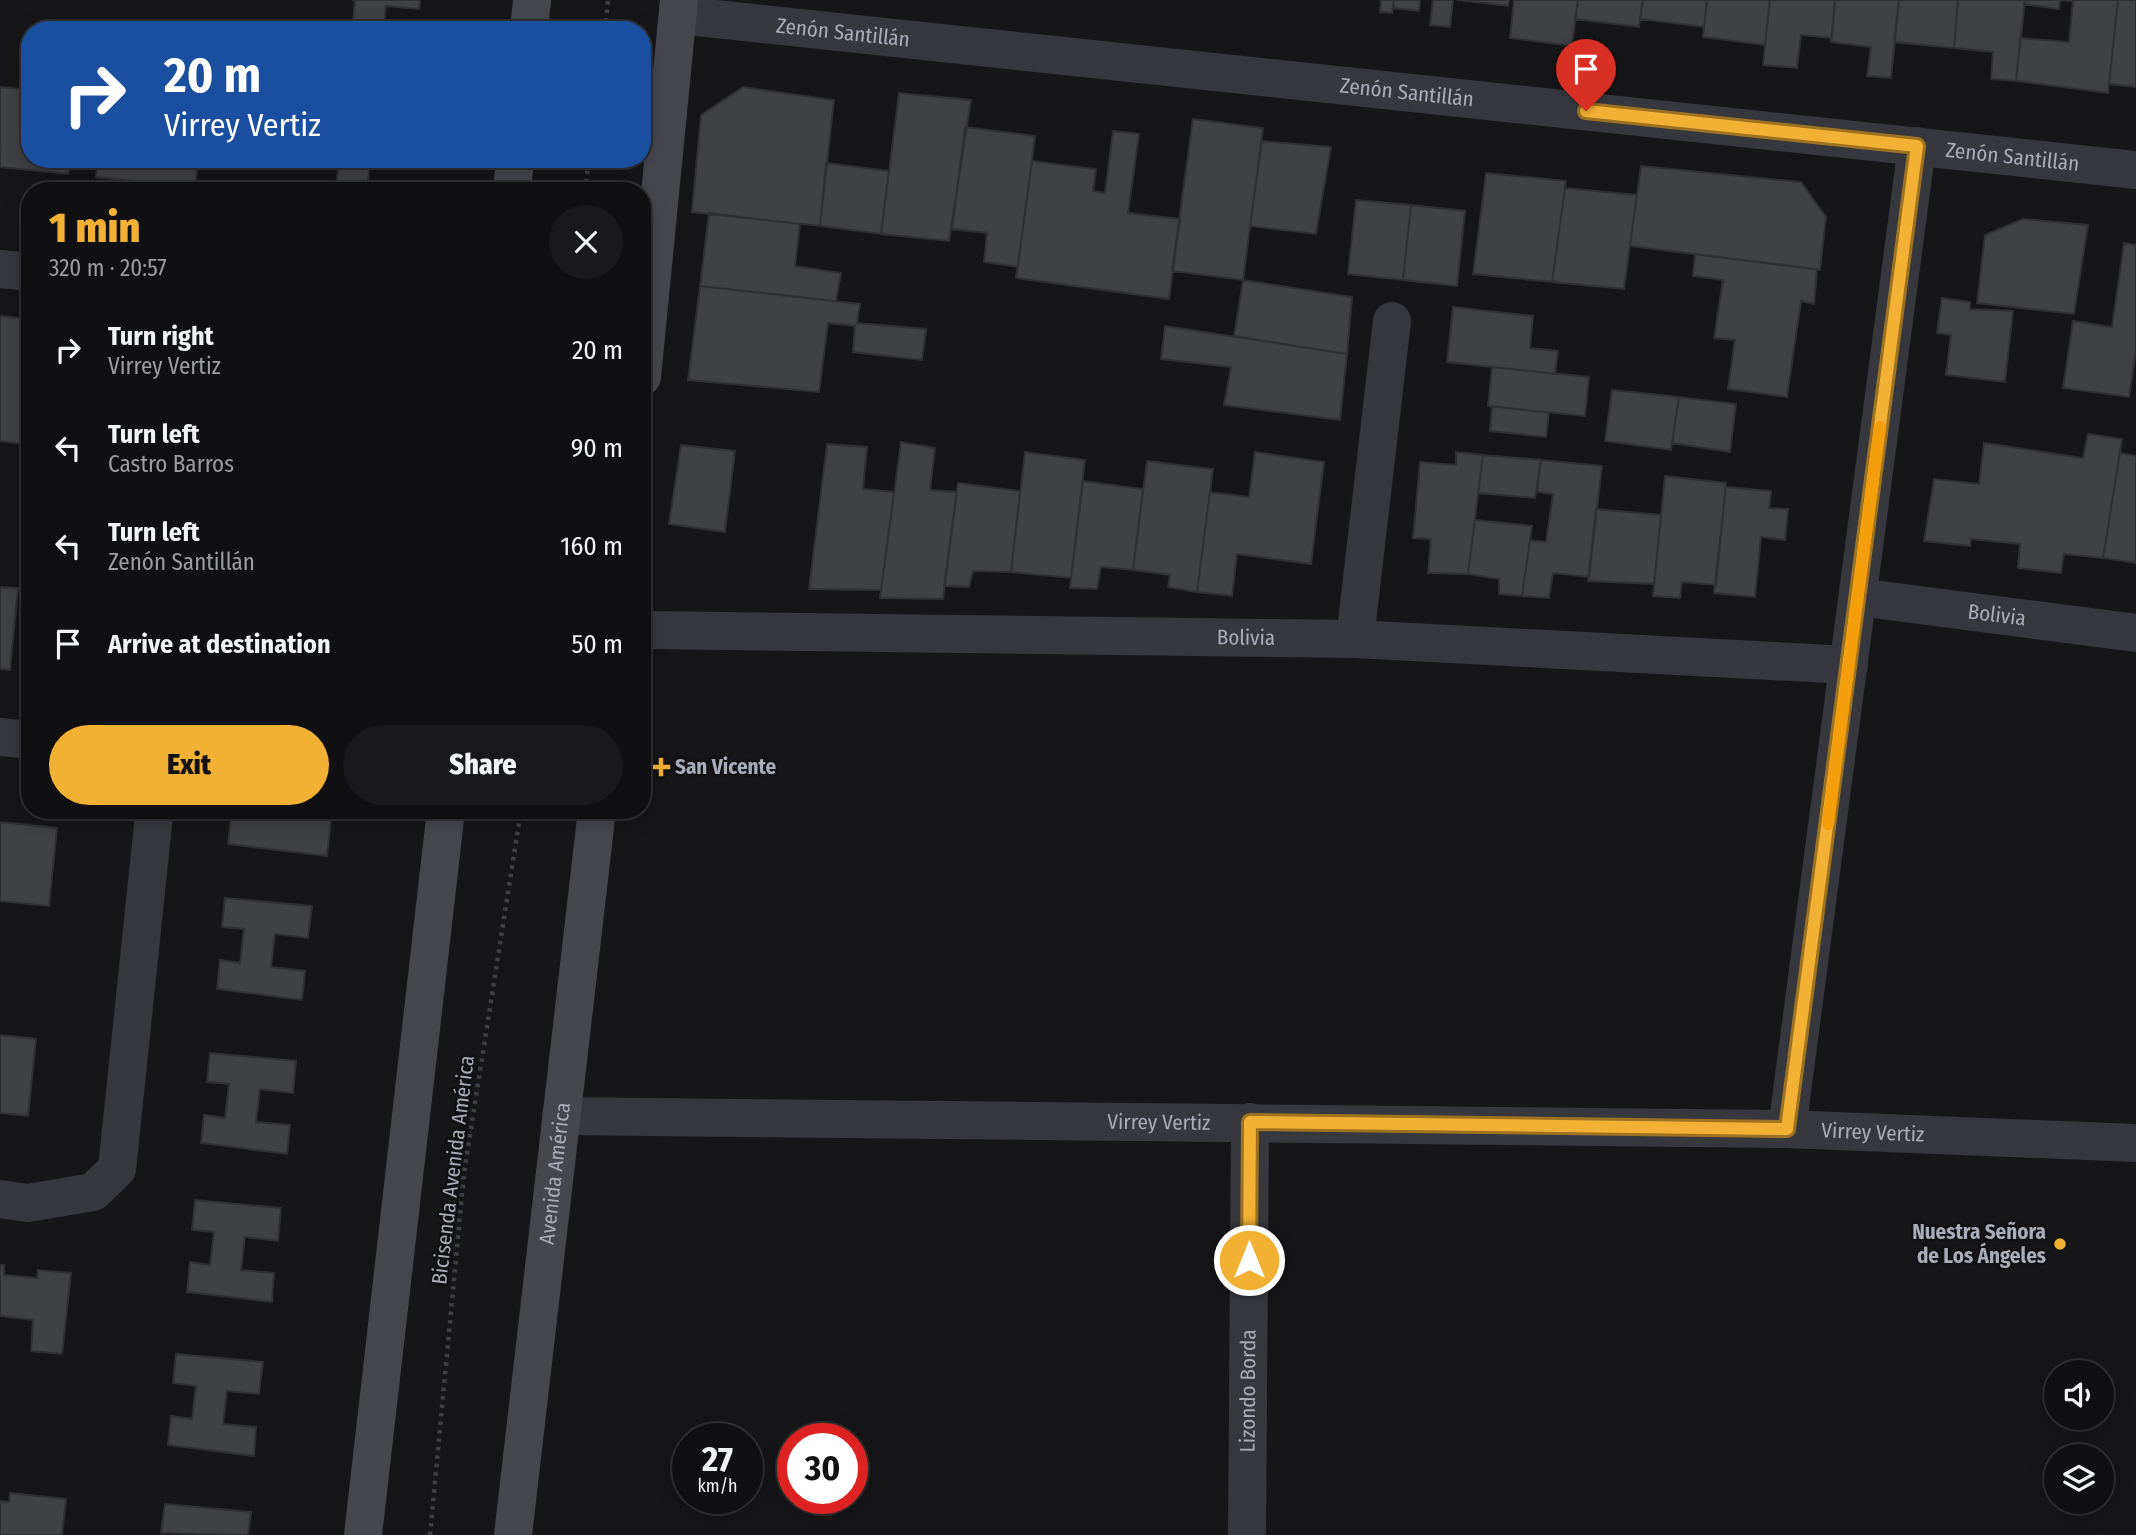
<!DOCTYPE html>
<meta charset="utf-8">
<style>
:root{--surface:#101012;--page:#19191b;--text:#f1f3f6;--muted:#9c9d9f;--line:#303032;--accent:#f2b134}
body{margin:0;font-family:"Fira Sans Condensed",sans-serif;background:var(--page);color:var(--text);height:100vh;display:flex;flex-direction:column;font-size:26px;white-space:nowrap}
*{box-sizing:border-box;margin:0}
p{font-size:23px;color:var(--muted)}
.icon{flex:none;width:38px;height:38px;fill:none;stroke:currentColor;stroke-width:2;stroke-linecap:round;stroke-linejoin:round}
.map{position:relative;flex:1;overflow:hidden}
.side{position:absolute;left:21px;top:182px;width:630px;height:637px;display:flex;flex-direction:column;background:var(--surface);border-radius:28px;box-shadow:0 4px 18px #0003,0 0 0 2px var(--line)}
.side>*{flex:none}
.banner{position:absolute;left:21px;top:21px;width:630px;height:147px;border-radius:28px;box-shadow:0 4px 18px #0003,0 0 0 2px var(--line);background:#1a4fa0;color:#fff;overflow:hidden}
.fabs{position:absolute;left:2044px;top:1360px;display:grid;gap:14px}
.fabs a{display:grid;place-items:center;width:70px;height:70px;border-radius:50%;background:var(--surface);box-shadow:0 4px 18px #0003,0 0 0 2px var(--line);font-size:35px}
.speed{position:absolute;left:672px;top:1423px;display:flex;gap:14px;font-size:35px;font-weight:700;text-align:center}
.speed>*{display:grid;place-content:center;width:91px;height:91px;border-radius:50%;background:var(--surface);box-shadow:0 4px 18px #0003,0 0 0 2px var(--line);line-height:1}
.speed small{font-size:18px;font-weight:400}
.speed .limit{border:10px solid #d22;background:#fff;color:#111}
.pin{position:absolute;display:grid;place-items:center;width:60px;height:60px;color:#fff;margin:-72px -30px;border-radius:50% 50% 50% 0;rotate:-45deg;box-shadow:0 0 7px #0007}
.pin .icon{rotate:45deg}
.me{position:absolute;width:77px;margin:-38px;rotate:0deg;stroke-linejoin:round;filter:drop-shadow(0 0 5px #0008)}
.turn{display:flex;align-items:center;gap:24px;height:147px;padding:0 28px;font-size:32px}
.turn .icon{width:91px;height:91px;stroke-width:2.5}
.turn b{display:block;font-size:49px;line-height:60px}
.round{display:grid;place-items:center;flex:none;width:74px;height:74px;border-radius:37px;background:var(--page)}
.overview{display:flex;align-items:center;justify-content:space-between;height:119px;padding:0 28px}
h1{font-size:42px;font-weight:800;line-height:52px;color:var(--accent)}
.cta{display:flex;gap:14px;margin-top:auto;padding:14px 28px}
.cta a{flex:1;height:80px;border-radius:42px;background:var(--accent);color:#111;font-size:28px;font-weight:800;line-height:80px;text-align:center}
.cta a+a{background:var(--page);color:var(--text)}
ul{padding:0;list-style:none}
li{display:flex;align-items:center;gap:21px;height:98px;padding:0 28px}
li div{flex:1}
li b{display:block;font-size:26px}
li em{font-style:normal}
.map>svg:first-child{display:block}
.building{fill:#404145;stroke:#303034;stroke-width:2}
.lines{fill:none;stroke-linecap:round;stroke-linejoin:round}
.path{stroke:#3d3f44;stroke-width:4.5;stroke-dasharray:3.5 5;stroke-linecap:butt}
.street{stroke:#37383d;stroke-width:38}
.secondary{stroke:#45474d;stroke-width:38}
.route-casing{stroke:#9d7322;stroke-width:18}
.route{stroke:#f2b134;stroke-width:12}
.slow{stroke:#f59e0b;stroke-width:12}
.poi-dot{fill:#f2b134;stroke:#111113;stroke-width:2.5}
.labels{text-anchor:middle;stroke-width:5;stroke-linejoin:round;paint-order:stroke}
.street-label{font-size:21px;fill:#a8adb8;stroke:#111113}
.poi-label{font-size:21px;font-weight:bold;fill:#a8adb8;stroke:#111113;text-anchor:start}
</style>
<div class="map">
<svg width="2136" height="1535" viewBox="0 0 2136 1535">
<rect width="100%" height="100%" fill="#161618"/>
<path class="building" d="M352,0H420L419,9L386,6L383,30H352L355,0Z
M1381,0H1394L1392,13L1380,12Z
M1394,0H1420L1419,11L1393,8Z
M1433,0H1453L1450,27L1430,25Z
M1457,0H1509L1508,6Z
M1514,0H1578L1572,46L1510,38Z
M1578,0H1643L1639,27L1575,19Z
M1643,0H1707L1704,27L1640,19Z
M1707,0H1770L1765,45L1703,37Z
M1770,0H1835L1832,38L1801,35L1797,68L1763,65Z
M1835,0H1899L1891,78L1867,76L1871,47L1831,42Z
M1899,0H1958L1954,48L1894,42Z
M1958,0H2025L2016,81L1991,79L1993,52L1954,48Z
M2025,0H2118L2108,93L2016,81L2020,38L2069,42L2073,1L2060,0L2059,9L2024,4Z
M2118,0H2136V87L2109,84Z
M0,87L30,90V159H70L68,174L0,167Z
M743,87L834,100L820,226L692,212L701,115Z
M899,93L971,100L949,241L881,234Z
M1193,119L1263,128L1243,280L1172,271Z
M965,127L1035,136L1018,267L984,262L987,233L952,229Z
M1113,131L1139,134L1128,213L1180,219L1169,299L1016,278L1032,161L1096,169L1093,191L1105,193Z
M1262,141L1331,147L1316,234L1250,226Z
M98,159H198L195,188L96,177Z
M339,159H370L367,191H314L315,183L336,186Z
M826,163L889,171L881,234L820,226Z
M1641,166L1801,182L1826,217L1820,270L1630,246Z
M1486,173L1566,181L1552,282L1473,274Z
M1565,188L1637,195L1624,289L1552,282Z
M1356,200L1411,205L1403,280L1348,274Z
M1411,205L1465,211L1457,286L1403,280Z
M709,213L800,224L795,266L841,273L836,301L700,286Z
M2023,219L2088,225L2074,314L1977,303L1985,235Z
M2124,243L2136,245V351L2129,397L2063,388L2073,321L2112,327Z
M1695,254L1817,269L1814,304L1801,301L1787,397L1728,389L1735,340L1714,338L1723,280L1693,276Z
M1243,280L1352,297L1347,354L1234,336Z
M700,286L860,304L857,323L926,329L922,360L853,352L855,326L828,323L819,392L688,380Z
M1942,298L1970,302V309L2013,311L2005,382L1946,375L1951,335L1937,333Z
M1453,307L1533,316L1530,348L1558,351L1555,374L1447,362Z
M0,316L30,319V445L0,441Z
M1165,326L1347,354L1340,420L1224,405L1231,367L1161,359Z
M1492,367L1589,377L1585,416L1488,406Z
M1612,390L1679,397L1671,450L1605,441Z
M1679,397L1736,404L1730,452L1672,443Z
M1492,406L1549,413L1546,437L1490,431Z
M2088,434L2122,439L2103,558L2064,554L2061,573L2018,568L2020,544L1971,539L1970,546L1924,541L1934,479L1979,484L1984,443L2083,458Z
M901,442L935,448L930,490L957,492L943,599L880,598Z
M827,444L867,447L863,489L894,492L881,590L809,589Z
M681,445L735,451L725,532L669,524Z
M1025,452L1085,460L1071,578L1011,572Z
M1255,452L1324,462L1311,564L1237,554L1232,596L1197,592L1210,492L1249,497Z
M1456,452L1483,455L1468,574L1428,573L1431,539L1413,538L1420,462L1456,465Z
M2120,453L2136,456V563L2103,558Z
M1483,455L1541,460L1535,498L1478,493Z
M1541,460L1602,466L1589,577L1553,573L1549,598L1522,596L1530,540L1546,542L1553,494L1537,492Z
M1147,461L1213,469L1197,592L1168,587L1170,575L1133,570Z
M1665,476L1726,483L1716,585L1682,582L1680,598L1653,596Z
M1083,481L1143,489L1133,570L1101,567L1097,589L1070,588Z
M958,483L1020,491L1011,572L973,571L969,587L944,586Z
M1726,487L1771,491L1769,508L1788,509L1785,540L1761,537L1755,597L1714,593Z
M1596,509L1661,515L1654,584L1588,581Z
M1475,520L1532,526L1522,596L1499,594V579L1468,574Z
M0,587L18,588L10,670L0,669Z
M30,620V695H21Z
M232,810H332L327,856L228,844Z
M0,822L57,828L49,906L0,901Z
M225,898L312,906L308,938L275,934L271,967L305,971L302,1000L217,989L220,960L240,963L244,929L222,927Z
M0,1035L36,1039L28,1116L0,1113Z
M210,1053L296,1061L293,1093L260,1089L256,1122L290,1125L287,1154L201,1143L204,1115L225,1118L229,1084L207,1082Z
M195,1200L281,1208L278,1241L245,1237L241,1270L274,1273L272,1302L187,1292L190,1262L210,1265L214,1232L192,1230Z
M0,1265H4V1275L37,1278L38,1270L71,1273L62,1354L31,1351L33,1320L0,1316Z
M176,1354L263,1362L259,1394L227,1391L223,1424L256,1427L254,1456L168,1445L171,1416L192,1419L196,1386L173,1383Z
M10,1493L66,1499L62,1535H0V1501L9,1502Z
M165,1504L251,1512L248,1535L161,1533Z"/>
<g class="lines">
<path class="path" d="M605,30L608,0
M585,191L589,159
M430,1535L464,1173L521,810"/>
<g class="street">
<path id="s1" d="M678,15L2136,170"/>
<path d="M0,269L30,272"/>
<path id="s2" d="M1858,597L2136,633"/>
<path id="s3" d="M642,630L1355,639L1849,665"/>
<path d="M1355,639L1392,321"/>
<path d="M0,737L30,740"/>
<path id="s4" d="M561,1116L1787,1129L2136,1143"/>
<path d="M1787,1129L1917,146"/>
<path d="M0,1199L28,1203L93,1192L117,1169L154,815L152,810"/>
<path id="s5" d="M1247,1535L1250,1122"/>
</g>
<g class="secondary">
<path d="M529,30L532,0"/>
<path d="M512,191L515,159"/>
<path d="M642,377L679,0"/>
<path d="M363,1535L446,810"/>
<path id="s6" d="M513,1535L597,810"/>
</g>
</g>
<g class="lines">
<g class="route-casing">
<path id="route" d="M1249,1260L1250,1122L1787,1129L1917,146L1586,111"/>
</g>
<use href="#route" class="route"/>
<path class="slow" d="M1828,824L1880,427"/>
</g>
<g class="poi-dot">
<path d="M657.5 756.5h7v7h7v7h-7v7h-7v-7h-7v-7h7z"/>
<circle cx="2060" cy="1244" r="7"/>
</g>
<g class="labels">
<g class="street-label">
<text dy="7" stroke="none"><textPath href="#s1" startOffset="166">Zenón Santillán</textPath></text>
<text dy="7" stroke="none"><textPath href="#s1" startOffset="733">Zenón Santillán</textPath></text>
<text dy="7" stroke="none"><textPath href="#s1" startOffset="1342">Zenón Santillán</textPath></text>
<text dy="7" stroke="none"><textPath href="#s2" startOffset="140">Bolivia</textPath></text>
<text dy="7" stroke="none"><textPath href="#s3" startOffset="604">Bolivia</textPath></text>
<text dy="7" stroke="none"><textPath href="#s4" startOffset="598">Virrey Vertiz</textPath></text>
<text dy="7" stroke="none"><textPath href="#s4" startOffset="1312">Virrey Vertiz</textPath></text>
<text transform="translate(453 1170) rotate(-83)" y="7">Bicisenda Avenida América</text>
<text dy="7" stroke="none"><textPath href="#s6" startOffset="364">Avenida América</textPath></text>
<text dy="7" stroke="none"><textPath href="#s5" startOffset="144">Lizondo Borda</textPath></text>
</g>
<g class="poi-label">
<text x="675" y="774">San Vicente</text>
<text x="2046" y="1239" text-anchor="end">Nuestra Señora<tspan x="2046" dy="24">de Los Ángeles</tspan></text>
</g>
</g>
</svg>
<div class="fabs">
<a><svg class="icon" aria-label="sound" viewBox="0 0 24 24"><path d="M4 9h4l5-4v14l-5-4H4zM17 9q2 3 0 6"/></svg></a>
<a><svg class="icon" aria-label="layers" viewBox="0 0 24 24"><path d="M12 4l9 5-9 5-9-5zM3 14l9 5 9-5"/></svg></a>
</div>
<div class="speed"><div>27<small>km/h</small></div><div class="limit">30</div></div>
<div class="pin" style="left:1586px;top:111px;background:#d93025"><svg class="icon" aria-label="arrive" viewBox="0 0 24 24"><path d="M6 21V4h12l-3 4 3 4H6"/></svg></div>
<svg class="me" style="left:1249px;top:1260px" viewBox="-20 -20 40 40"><circle r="17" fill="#f2b134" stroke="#fff" stroke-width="3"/><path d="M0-11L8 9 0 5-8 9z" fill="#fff"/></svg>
<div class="banner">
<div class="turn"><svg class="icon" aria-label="right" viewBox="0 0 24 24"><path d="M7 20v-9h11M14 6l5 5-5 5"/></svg><div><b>20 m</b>Virrey Vertiz</div></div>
</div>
<section class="side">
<div class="overview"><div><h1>1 min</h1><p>320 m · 20:57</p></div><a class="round"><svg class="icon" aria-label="close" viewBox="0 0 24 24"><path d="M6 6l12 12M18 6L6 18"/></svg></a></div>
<ul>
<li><svg class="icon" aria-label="right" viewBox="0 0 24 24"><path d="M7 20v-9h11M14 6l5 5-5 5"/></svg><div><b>Turn right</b><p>Virrey Vertiz</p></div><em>20 m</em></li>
<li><svg class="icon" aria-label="left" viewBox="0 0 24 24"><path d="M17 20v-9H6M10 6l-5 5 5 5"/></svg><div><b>Turn left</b><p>Castro Barros</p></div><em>90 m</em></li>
<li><svg class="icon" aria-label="left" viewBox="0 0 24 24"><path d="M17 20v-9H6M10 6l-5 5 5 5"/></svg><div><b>Turn left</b><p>Zenón Santillán</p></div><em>160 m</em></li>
<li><svg class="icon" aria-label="arrive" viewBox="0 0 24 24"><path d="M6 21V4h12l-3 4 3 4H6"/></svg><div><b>Arrive at destination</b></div><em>50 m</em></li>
</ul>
<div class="cta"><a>Exit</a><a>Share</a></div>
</section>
</div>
